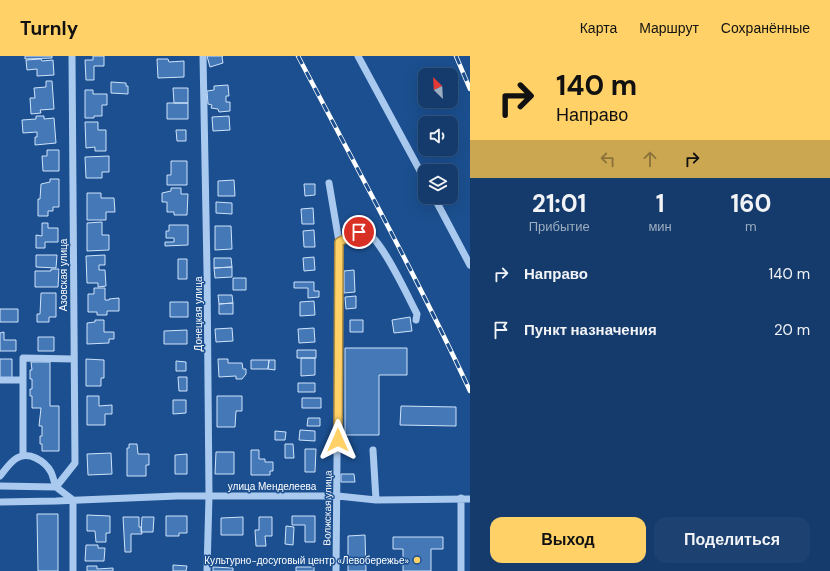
<!DOCTYPE html>
<html lang="ru">
<meta charset="utf-8">
<style>
:root{--surface:#143b6b;--page:#1d4271;--text:#f1f3f6;--muted:#9dadc1;--line:#33557e;--accent:#ffd166}
body{margin:0;font-family:"DM Sans",sans-serif;background:var(--page);color:var(--text);height:100vh;display:flex;flex-direction:column;font-size:15px;white-space:nowrap}
*{box-sizing:border-box;margin:0}
p{font-size:13px;color:var(--muted)}
.icon{flex:none;width:22px;height:22px;fill:none;stroke:currentColor;stroke-width:2;stroke-linecap:round;stroke-linejoin:round}
.map{position:relative;flex:1;overflow:hidden}
.panel{display:flex;flex-direction:column;background:var(--surface);width:360px}
.panel>*{flex:none}
.top-card{background:#ffd166;color:#111;overflow:hidden}
.needle{width:26px;rotate:336deg}
.controls{position:absolute;left:418px;top:12px;display:grid;gap:8px}
.controls a{display:grid;place-items:center;width:40px;height:40px;border-radius:8px;background:var(--surface);box-shadow:0 4px 16px #0002,0 0 0 1px var(--line);font-size:20px}
.pin{position:absolute;display:grid;place-items:center;width:34px;height:34px;color:#fff;margin:-17px;border:2px solid #fff;border-radius:50%;box-shadow:0 1px 4px #0007}
.me{position:absolute;width:44px;margin:-22px;rotate:0deg;stroke-linejoin:round;filter:drop-shadow(0 0 3px #0008)}
.turn{display:flex;align-items:center;gap:14px;height:84px;padding:0 20px;font-size:18px}
.turn .icon{width:52px;height:52px;stroke-width:2.5}
.turn b{display:block;font-size:28px;line-height:34px}
.lanes{display:flex;align-items:center;height:38px;padding:0 20px;background:#0003;justify-content:center;gap:20px;direction:ltr}
.lanes .off{opacity:.35}
.eta{display:flex;justify-content:space-evenly;align-items:center;height:68px;text-align:center}
.eta b{font-size:24px;font-weight:700;line-height:28px}
.button{display:flex;gap:8px;margin-top:auto;padding:8px 20px}
.button a{flex:1;height:46px;border-radius:12px;background:var(--accent);color:#111;font-size:16px;font-weight:700;line-height:46px;text-align:center}
.button a+a{background:var(--page);color:var(--text)}
ul{padding:0;list-style:none}
li{display:flex;align-items:center;gap:12px;height:56px;padding:0 20px}
li div{flex:1}
li b{display:block;font-size:15px}
li em{font-style:normal}
header{display:flex;align-items:center;gap:24px;box-sizing:border-box;height:56px;padding:0 20px;background:var(--accent);color:#111}
header strong{font-size:19px}
nav{display:flex;gap:22px;margin-inline-start:auto;font-size:14px}
main{display:flex;flex:1;min-height:0}
.map>svg:first-child{display:block}
.building{fill:#4478b7;stroke:#cfe3fa}
.lines{fill:none;stroke-linecap:round;stroke-linejoin:round}
.minor{stroke:#a9c9ee;stroke-width:7}
.rail-casing{stroke:#fff;stroke-width:4.5}
.rail{stroke:#1b4f8f;stroke-width:3;stroke-dasharray:9;stroke-linecap:butt}
.route-casing{stroke:#a68842;stroke-width:10}
.route{stroke:#ffd166;stroke-width:7}
.poi-dot{fill:#ffd166;stroke:#1b4f8f;stroke-width:1.5}
.labels{text-anchor:middle;stroke-width:3;stroke-linejoin:round;paint-order:stroke}
.street-label{font-size:10px;fill:#fff;stroke:#1b4f8f}
.poi-label{font-size:10px;fill:#fff;stroke:#1b4f8f;text-anchor:end}
</style>
<header>
<strong>Turnly</strong>
<nav><a>Карта</a><a>Маршрут</a><a>Сохранённые</a></nav>
</header>
<main>
<div class="map">
<svg width="470" height="515" viewBox="0 0 470 515">
<rect width="100%" height="100%" fill="#1b4f8f"/>
<path class="building" d="M25,0H52V2L25,3Z
M93,0H104V10H94V24H86L85,4H93Z
M207,0H223L222,1L223,7L210,11Z
M41,3L42,5L53,4L54,19L37,20V13L27,14L26,4Z
M157,3H168L169,6L184,5V21L158,22Z
M46,25H52L54,53L40,54L41,57L31,58L30,42H35L34,32L46,31Z
M111,26L126,27V30H128V38L111,37Z
M228,29L229,40H226V46H230V55L219,56L218,53L211,52L212,49L208,48L207,35L214,34V30Z
M173,32H188V47H174Z
M85,34H93V38H107V49H102V60H94V62H85Z
M167,47H188V63H167Z
M36,60H44V63L54,62L56,87L35,89V81H37V76L23,77L22,64L36,63Z
M229,60L230,74L213,75L212,61Z
M85,66H98V74H106V95H95V91L86,92Z
M176,74H186V85H177Z
M47,94H59V115H43L42,100H47Z
M109,100V116H102V122H86L85,101Z
M171,105H187V129H167V119H171Z
M50,123H59V151H53V155H48V160H38V143H40L41,128L50,126Z
M234,124L235,140H218V125Z
M304,128H315V139L305,140Z
M171,132H181V138H188L187,159H174V156H167V146H162V137L171,135Z
M87,137H101V142H114L115,156H106V164H87Z
M216,146L232,147V158L216,157Z
M313,152L314,168H302L301,153Z
M102,166V179H109V194L87,195V167Z
M42,167H48V172H58V186H45V192H36V179L42,180Z
M169,169H188V189L165,190V186H174V182H166V175H169Z
M215,170H231L232,193L215,194Z
M314,174L315,191H304L303,175Z
M36,199H57L56,212L36,211Z
M105,199V209H99V214H105L106,230L98,231V227H87L86,200Z
M314,201L315,214L304,215L303,202Z
M214,202H231L232,211L214,212Z
M178,203H187V223H178Z
M232,211V221L215,222L214,212Z
M51,213H59L58,231H35V215H51Z
M354,214L355,236L344,237V215Z
M233,222H246V234H233Z
M294,226H314V235H319V241L308,242V232H294Z
M94,232H105V244H109V243L119,242V255H107V259H97V256H88V238H94Z
M41,237H56V261H49V266H37V258H40Z
M218,239H232L233,247L219,248Z
M356,240V252L346,253L345,241Z
M314,245L315,259L300,260V246Z
M170,246H188V261H170Z
M233,247V258H219V248Z
M0,253H18V266H0Z
M410,261L412,275L394,277L392,264Z
M95,264H104V276H114V283H109V287L87,288V267L95,266Z
M350,264H363V276H350Z
M232,272L233,285L216,286L215,273Z
M314,272L315,286L299,287L298,273Z
M187,274V288H164V275Z
M4,276V284H16V295H0V277Z
M38,281H54V295H38Z
M345,292H407V319H379V379H345Z
M297,294H316V302H297Z
M301,302H315V319L301,320Z
M0,303H12V322H0Z
M86,303L104,304V322H101V330H86Z
M218,303H228V307H242L243,313H246V318L242,323H236V320L219,321Z
M251,304H269L268,313H251Z
M269,304H275V314L268,313Z
M176,305L186,306V315H176Z
M31,306H50V350H59V395H42V388H40V380H42V370H39L41,352H32V340H30V333H32V323H30V314H32Z
M178,321H187V335H179Z
M298,327H315V336H298Z
M87,340H99V350L112,349V358H105V369H87Z
M217,340H242V355H236L235,371H217Z
M302,342H321V352H302Z
M173,344H186V357L173,358Z
M401,350L456,351V370L400,369Z
M308,362H320V370H307Z
M300,374L315,375V385L299,384Z
M275,375L286,376L285,384H275Z
M129,388H137L138,398H149V409H146V420H127V392H129Z
M285,388H293L294,402H285Z
M305,393H316L315,416H305Z
M251,394H259V403H265V406H273V415H270V419H251Z
M216,396H234V418H215Z
M111,397L112,418L88,419L87,398Z
M187,398V418H175V399Z
M341,418H354L355,426H341Z
M37,458H58V515H38Z
M87,459L110,460V477H106V486H96L95,475H87Z
M166,460H187V477H179V480H166Z
M292,460H315V486H305V469H292Z
M123,461H139V471H141L142,478H131V496H125Z
M142,461H154L153,476H141Z
M243,461V479H221V462Z
M259,461H272V480H265L266,490H256L255,474H259Z
M286,470L294,471L293,489L285,488Z
M365,479L366,515H348V480Z
M393,481H443V493H431V515H403V493H393Z
M86,489H98V492H105L104,505H85Z
M173,509L187,510L186,515H173Z
M87,510H97V513L113,512V515H87Z
M213,511L233,512V515H213Z
M296,511H314V515H296Z"/>
<g class="lines">
<path class="minor" d="M203,0L207,215L209,440L207,515
M358,0L425,124
M329,127L339,186L336,515
M434,141L470,209
M339,186C346,182 359,173 367,177C382,184 408,241 417,258L416,264
M0,324H23
M373,394L376,444
M23,400V302L74,303
M0,420C5,414 10,406 17,402C29,395 45,405 51,416C53,420 54,426 56,431L75,407L72,0
M0,430L56,431L73,444
M0,446L56,445L177,440H338L376,444L470,443
M73,515V444
M461,515V442"/>
<g class="rail-casing">
<path id="rail" d="M298,0C356,111 417,221 470,335
M456,0L470,33"/>
</g>
<use href="#rail" class="rail"/>
</g>
<g class="lines">
<g class="route-casing">
<path id="route" d="M338,384L339,186L359,176"/>
</g>
<use href="#route" class="route"/>
</g>
<circle class="poi-dot" cx="417" cy="504" r="4"/>
<g class="labels">
<g class="street-label">
<text transform="translate(63 219) rotate(-90)" y="4">Азовская улица</text>
<text transform="translate(198 258) rotate(-90)" y="4">Донецкая улица</text>
<text x="272" y="434">улица Менделеева</text>
<text transform="translate(327 452) rotate(-89)" y="4">Волжская улица</text>
</g>
<g class="poi-label">
<text x="409" y="508">Культурно-досуговый центр «Левобережье»</text>
</g>
</g>
</svg>
<div class="controls">
<a><svg class="needle" viewBox="-14 -14 28 28"><path d="M0-13l5 13h-10z" fill="#e53935"/><path d="M0 13l5-13h-10z" fill="#9dadc1"/></svg></a>
<a><svg class="icon" aria-label="sound" viewBox="0 0 24 24"><path d="M4 9h4l5-4v14l-5-4H4zM17 9q2 3 0 6"/></svg></a>
<a><svg class="icon" aria-label="layers" viewBox="0 0 24 24"><path d="M12 4l9 5-9 5-9-5zM3 14l9 5 9-5"/></svg></a>
</div>
<div class="pin" style="left:359px;top:176px;background:#d93025"><svg class="icon" aria-label="arrive" viewBox="0 0 24 24"><path d="M6 21V4h12l-3 4 3 4H6"/></svg></div>
<svg class="me" style="left:338px;top:384px" viewBox="-20 -20 40 40"><path d="M0-17L14 15 0 8-14 15z" fill="#ffd166" stroke="#fff" stroke-width="4"/></svg>
</div>
<section class="panel">
<div class="top-card">
<div class="turn"><svg class="icon" aria-label="right" viewBox="0 0 24 24"><path d="M7 20v-9h11M14 6l5 5-5 5"/></svg><div><b>140 m</b>Направо</div></div>
<div class="lanes"><svg class="icon off" aria-label="left" viewBox="0 0 24 24"><path d="M17 20v-9H6M10 6l-5 5 5 5"/></svg><svg class="icon off" aria-label="ahead" viewBox="0 0 24 24"><path d="M12 20V5M6 11l6-6 6 6"/></svg><svg class="icon" aria-label="right" viewBox="0 0 24 24"><path d="M7 20v-9h11M14 6l5 5-5 5"/></svg></div>
</div>
<div class="eta">
<div><b>21:01</b><p>Прибытие</p></div>
<div><b>1</b><p>мин</p></div>
<div><b>160</b><p>m</p></div>
</div>
<ul>
<li><svg class="icon" aria-label="right" viewBox="0 0 24 24"><path d="M7 20v-9h11M14 6l5 5-5 5"/></svg><div><b>Направо</b></div><em>140 m</em></li>
<li><svg class="icon" aria-label="arrive" viewBox="0 0 24 24"><path d="M6 21V4h12l-3 4 3 4H6"/></svg><div><b>Пункт назначения</b></div><em>20 m</em></li>
</ul>
<div class="button"><a>Выход</a><a>Поделиться</a></div>
</section>
</main>
